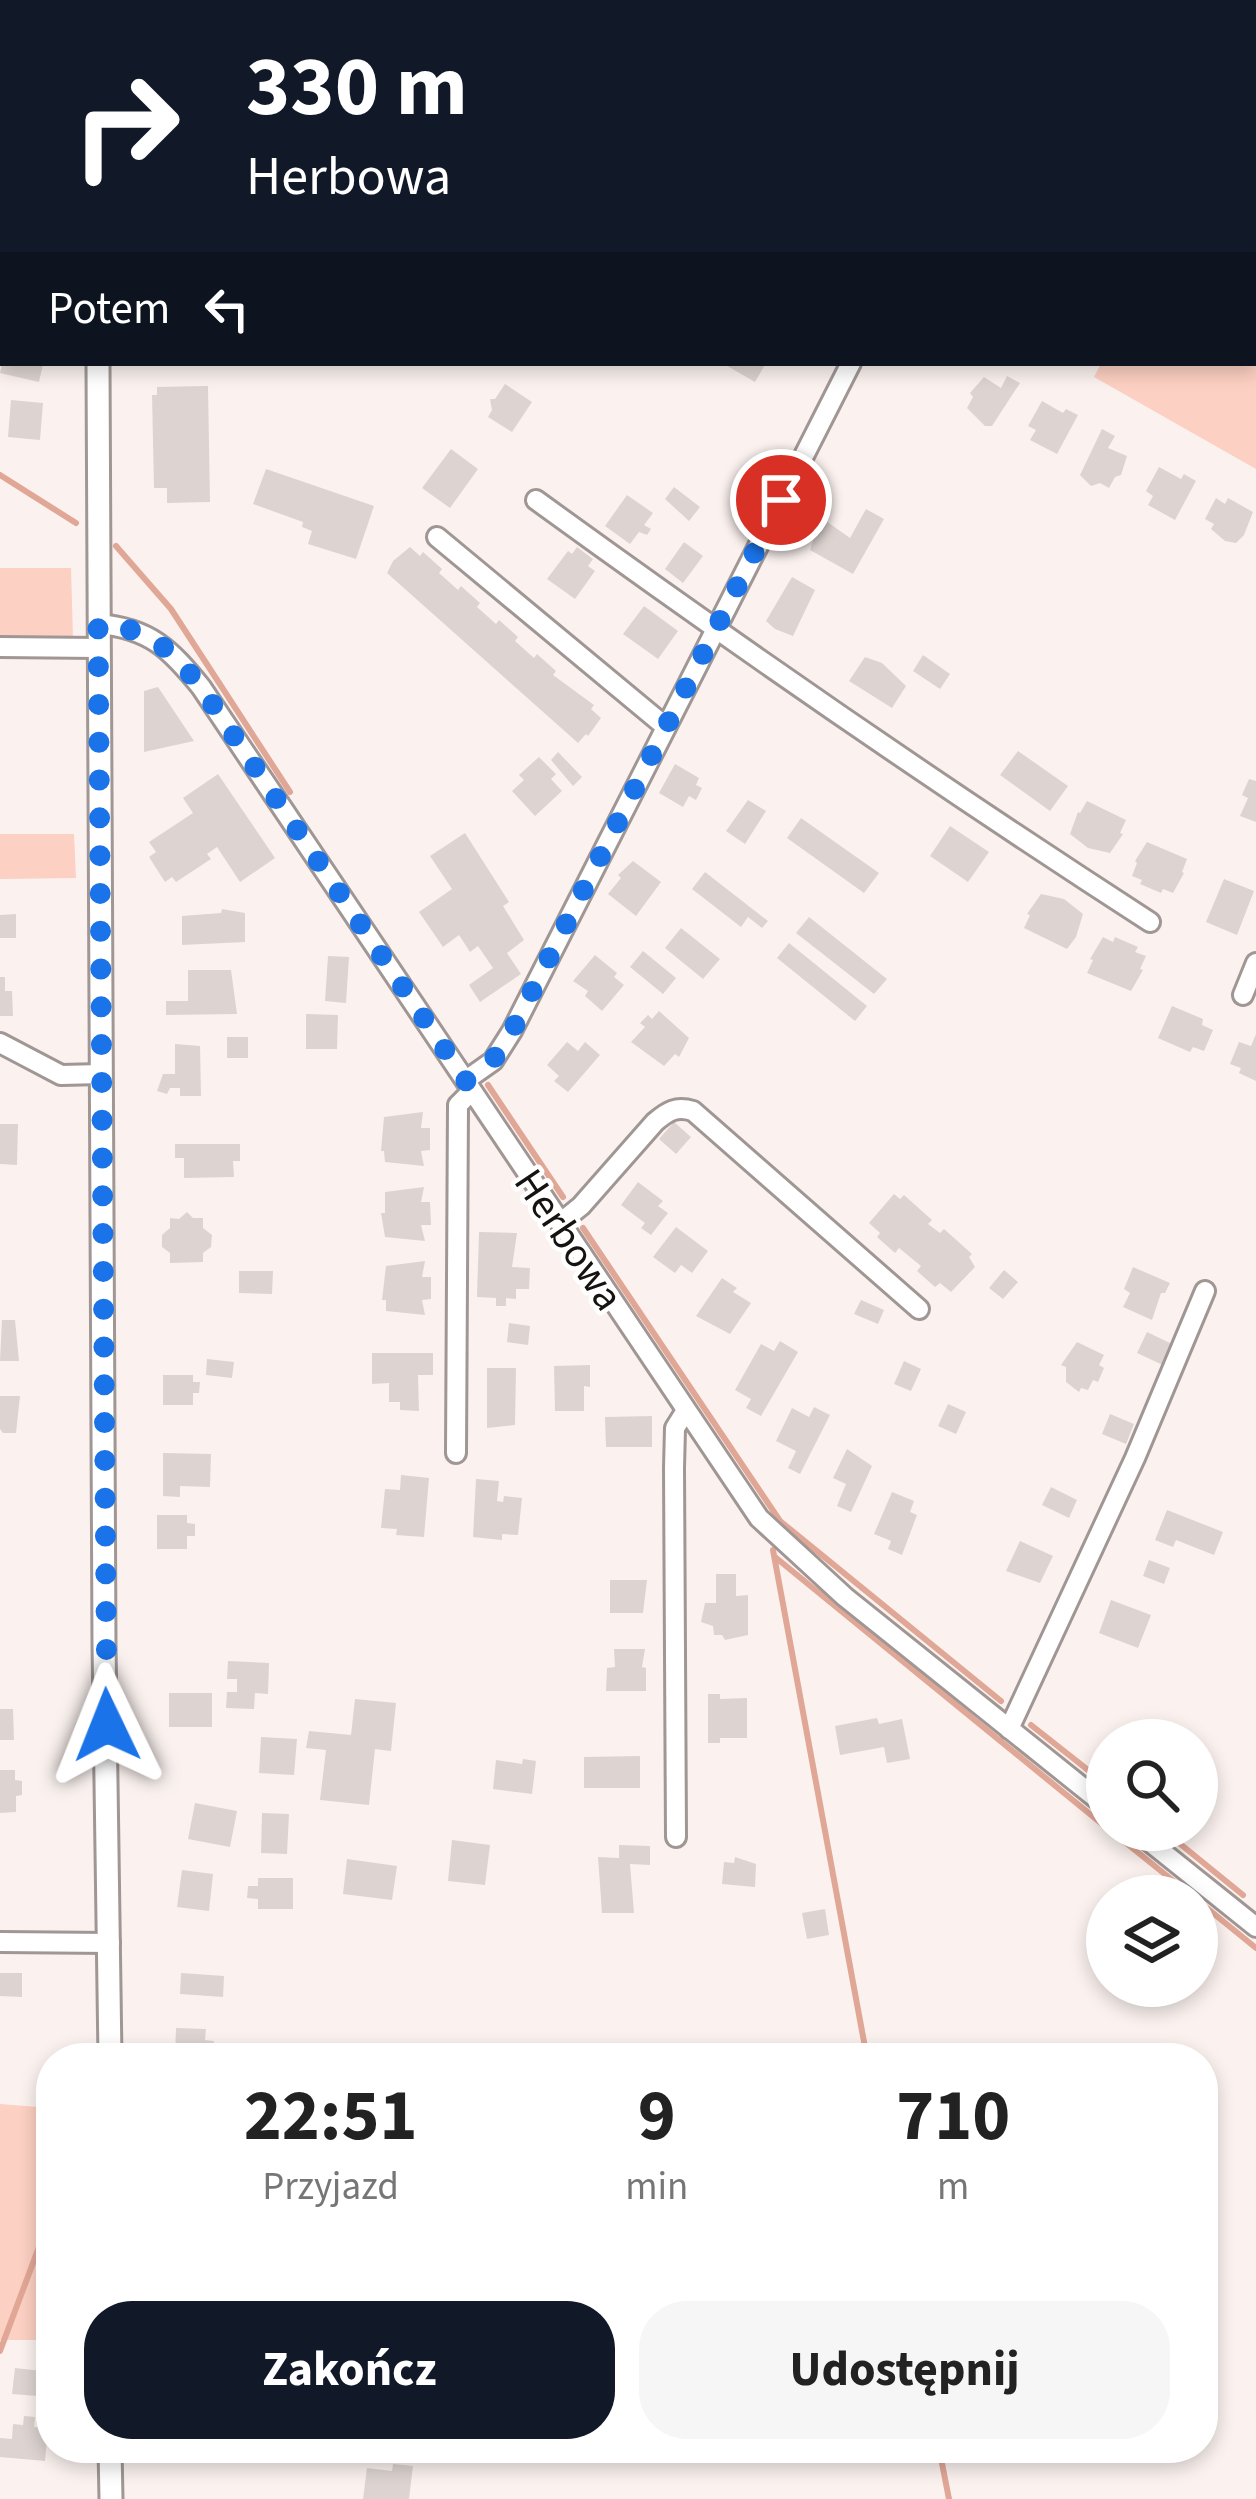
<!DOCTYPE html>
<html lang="pl">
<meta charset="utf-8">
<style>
:root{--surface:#fff;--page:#f6f6f6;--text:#222;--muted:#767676;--accent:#111827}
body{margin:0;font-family:"Source Sans 3",sans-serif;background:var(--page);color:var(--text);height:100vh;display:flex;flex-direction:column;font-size:45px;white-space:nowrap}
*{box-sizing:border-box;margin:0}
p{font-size:39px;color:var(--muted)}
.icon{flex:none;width:66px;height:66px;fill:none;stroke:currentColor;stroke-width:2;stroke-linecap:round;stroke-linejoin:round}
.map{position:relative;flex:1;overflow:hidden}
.details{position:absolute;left:36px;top:2043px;width:1182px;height:420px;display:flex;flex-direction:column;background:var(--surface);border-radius:48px;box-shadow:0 6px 18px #0003}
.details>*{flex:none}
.banner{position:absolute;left:0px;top:0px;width:1257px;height:366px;box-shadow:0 6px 18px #0003;background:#111827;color:#fff;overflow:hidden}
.tools{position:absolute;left:1086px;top:1719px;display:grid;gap:24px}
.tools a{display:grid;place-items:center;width:132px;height:132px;border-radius:50%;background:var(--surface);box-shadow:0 6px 18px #0003;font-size:60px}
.pin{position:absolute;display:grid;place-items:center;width:102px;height:102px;color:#fff;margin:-51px;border:6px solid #fff;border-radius:50%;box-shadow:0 3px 12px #0007}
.me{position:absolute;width:132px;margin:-66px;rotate:358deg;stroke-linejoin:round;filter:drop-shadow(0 0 9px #0008)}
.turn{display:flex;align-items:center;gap:42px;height:252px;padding:0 48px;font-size:54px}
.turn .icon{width:156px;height:156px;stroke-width:2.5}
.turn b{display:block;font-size:84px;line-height:102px}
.then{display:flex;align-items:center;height:114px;padding:0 48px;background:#0003;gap:24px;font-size:45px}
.eta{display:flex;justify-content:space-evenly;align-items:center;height:204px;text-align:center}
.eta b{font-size:72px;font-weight:700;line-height:84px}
.button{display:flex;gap:24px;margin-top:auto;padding:24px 48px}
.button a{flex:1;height:138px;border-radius:48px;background:var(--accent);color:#fff;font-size:48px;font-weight:700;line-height:138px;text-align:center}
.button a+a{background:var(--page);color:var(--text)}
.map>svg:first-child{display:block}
.green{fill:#fcd0c2}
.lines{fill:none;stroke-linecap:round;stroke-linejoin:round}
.stream{stroke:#e1a796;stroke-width:6}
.building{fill:#ddd4d1}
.minor-casing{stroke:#a09795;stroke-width:24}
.tertiary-casing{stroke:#a09795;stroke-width:27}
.minor{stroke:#fff;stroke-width:18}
.tertiary{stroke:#fff;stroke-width:21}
.route{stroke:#1a73e8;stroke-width:21;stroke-dasharray:0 37.8}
.labels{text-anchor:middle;stroke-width:9;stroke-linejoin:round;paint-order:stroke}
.street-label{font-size:42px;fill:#151211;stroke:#fff}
</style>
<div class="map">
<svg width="1256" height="2499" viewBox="0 0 1256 2499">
<rect width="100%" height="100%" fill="#fbf2ef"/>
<path class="green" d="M1254,87L1256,88V469L1094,377L1101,363H1254Z
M0,568H71L73,639L0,640Z
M0,834H74L76,878L0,879Z
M0,2104L51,2108V2340H0Z"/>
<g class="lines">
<path class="stream" d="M0,475L76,523
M116,546L171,609L290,792
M488,1085L563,1197
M583,1228L780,1521L1001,1701
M773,1550L867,2058
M775,1557L1107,1828
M1031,1725L1107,1785
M1110,1830L1192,1896
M1163,1830L1243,1895
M1197,1900L1256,1948
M0,2351L51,2215
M939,2448L949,2499"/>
</g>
<path class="building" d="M2,363L43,364L39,382L0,373Z
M722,363H766L755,382Z
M1007,376L1020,383L992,426H985L967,408L973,397L970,393L984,377L1001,388Z
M505,384L532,402L512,432L488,417L492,410L490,399H495Z
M208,386L210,502L167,503V488H154L152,395H157V387Z
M11,400L43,403L40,440L8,437Z
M1042,401L1063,413L1066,409L1078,415L1057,454L1030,440L1036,430L1028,426Z
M1102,429L1115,436L1108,448L1127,456L1121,475L1115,477L1109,488L1100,483L1091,486L1080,475Z
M451,449L478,469L450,508L422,488Z
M1159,467L1181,479L1184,474L1196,481L1175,520L1148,505L1153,496L1146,491Z
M266,469L374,506L356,559L308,544L312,531L302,527L303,522L253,504Z
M674,487L700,507L689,521L665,499Z
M627,495L653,513L644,525L651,529L647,535L639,532L630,544L605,526Z
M1216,498L1225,504L1228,498L1253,512L1244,535L1236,543L1225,541L1211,529L1214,524L1205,519Z
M866,509L884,519L853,574L810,550L816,531L826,521L850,538Z
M684,542L703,556L683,583L665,569Z
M410,547L420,556L423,552L442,569L439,573L448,581L458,590L461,586L480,603L477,607L496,624L499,620L518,637L515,641L534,658L537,654L556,671L553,675L594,705L591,709L601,718L588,736L586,734L578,743L387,573L393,561Z
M577,547L593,559L588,566L595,571L575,599L547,579L568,551L572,554Z
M792,577L815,590L793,636L775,629L766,621Z
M644,606L678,631L658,659L623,634Z
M923,655L950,674L940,689L913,671Z
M865,657L882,663L906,686L892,708L849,681Z
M158,687L194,741L144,752V691Z
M1018,751L1068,786L1050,811L1000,775Z
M558,752L582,777L573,786L551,760Z
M539,757L556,774L551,779L562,791L535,816L512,791L524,780L519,775Z
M675,764L699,778L696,785L702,788L696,800L689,796L683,807L659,793Z
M218,774L275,858L240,882L217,847L207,854L211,859L176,882L172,877L165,882L149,857L156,852L149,842L193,813L183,798Z
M1249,779L1256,781V822L1240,816L1248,798L1242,795Z
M748,800L766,811L745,844L726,831Z
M1087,801L1126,820L1120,833L1123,834L1110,853L1088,848L1070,834L1078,812L1080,813Z
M801,818L879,873L864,893L787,838Z
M950,826L989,852L968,882L930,856Z
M465,833L509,902L503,906L524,940L507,953L521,974L480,1002L469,985L493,968L478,946L470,952L459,935L443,947L419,912L452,889L430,856Z
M1147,842L1187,859L1182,872L1184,873L1173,893L1163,889L1161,893L1140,884L1142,880L1132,876L1137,863L1135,861Z
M633,861L661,882L636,916L608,894L621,878L618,875Z
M705,872L768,921L762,928L748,917L741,927L692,889Z
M1224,879L1254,891L1237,935L1206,922Z
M1041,894L1064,899L1083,914L1076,937L1067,949L1024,928L1030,915L1027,914Z
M222,909L245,913V942L182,945V916L221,913Z
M16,914V938H0V915Z
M809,917L887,979L874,994L796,933Z
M681,928L720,959L703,979L665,948Z
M1103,937L1113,942L1115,937L1138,947L1135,952L1146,956L1140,969L1143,970L1131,991L1087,973L1093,960L1090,959Z
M789,943L867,1006L855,1021L777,958Z
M643,951L676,978L663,994L630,967Z
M595,955L617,973L614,977L624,985L602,1011L585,996L588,991L573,981Z
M328,956L349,957L346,1003L325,1001Z
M188,970H231L237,1014L166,1015V1001H188Z
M0,977H5V991H12L13,1016H0Z
M1172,1006L1203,1019L1202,1025L1213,1030L1204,1051L1193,1047L1190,1052L1158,1038Z
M659,1011L689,1038L679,1057L675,1054L664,1066L631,1042L645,1027L640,1023L648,1015L652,1019Z
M306,1014L338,1015L337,1049H306Z
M1256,1034V1081L1239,1073L1241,1068L1230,1064L1239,1042L1251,1046Z
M227,1037H248V1058H227Z
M567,1042L578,1051L585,1042L600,1055L568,1092L554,1081L559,1076L547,1065Z
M175,1044L200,1046L201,1096H180V1088H170L167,1094L157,1091L163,1074H175Z
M423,1112L421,1128H430V1150L421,1151L424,1166L385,1162L384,1151H381L384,1117Z
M674,1122L691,1137L676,1154L659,1139Z
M0,1124H18L17,1165L0,1164Z
M175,1144H240V1161H233L234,1177L184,1178V1158H175Z
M638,1182L663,1201L658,1206L668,1213L651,1235L641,1228L645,1223L621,1205Z
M424,1187L421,1202H430L431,1225H421L425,1241L385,1237L381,1213H385V1192Z
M894,1194L900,1199L904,1195L932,1220L928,1224L940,1233L944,1229L972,1254L969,1257L975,1267L951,1292L940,1283L935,1287L917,1271L921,1266L899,1248L895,1253L877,1237L880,1233L869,1223Z
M187,1212L193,1218H203V1228L212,1235L211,1247L203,1253V1262L170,1263V1253L162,1247V1235L170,1228V1218L179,1219Z
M676,1227L708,1251L692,1273L681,1265L675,1273L653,1257Z
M479,1232L517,1233L512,1267L530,1268L529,1289H516V1299L506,1298V1306H496V1298L477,1297Z
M425,1261L422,1277H431V1299L422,1300L425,1315L386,1311V1300H382L386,1266Z
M1133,1267L1170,1283L1165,1293H1161L1152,1320L1123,1307L1130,1293L1124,1289Z
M1004,1270L1018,1282L1003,1299L989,1288Z
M239,1271H273L272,1294L239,1293Z
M722,1278L737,1288L733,1292L751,1303L730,1334L696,1316Z
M861,1300L884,1310L878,1324L854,1314Z
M2,1320H15L19,1361H0Z
M509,1323L530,1326L528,1345L507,1342Z
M1147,1332L1174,1345L1165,1366L1137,1353Z
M780,1341L798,1352L761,1416L746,1408L751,1399L735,1390L761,1344L774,1351Z
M1077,1342L1104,1355L1099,1365L1104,1368L1098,1382L1093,1380L1088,1390L1081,1388L1079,1392L1066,1382V1367L1061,1365Z
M372,1353H433V1375H418L419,1411L400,1410V1402H389V1383L372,1384Z
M207,1359L234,1362L232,1378L206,1375Z
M904,1361L921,1369L911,1391L894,1384Z
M590,1365V1387L584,1386V1411H555L554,1366Z
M487,1368H516L515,1425L487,1428Z
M163,1375H193V1382H200L199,1393H193V1405H163Z
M0,1396H20L16,1433H3L0,1429Z
M948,1404L966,1412L956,1434L938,1426Z
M814,1407L830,1415L800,1474L788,1468L796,1451L776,1441L792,1408L809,1417Z
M1110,1414L1134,1424L1126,1444L1102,1434Z
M652,1416V1447H606L605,1417Z
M847,1449L872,1466L851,1512L837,1506L846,1484L833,1478Z
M163,1453L211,1454L210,1487L180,1486V1497L163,1496Z
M401,1475L429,1478L424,1537L396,1535L397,1529L381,1528L385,1489L400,1490Z
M476,1479L499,1481L497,1501L503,1502L504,1496L522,1498L518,1535L502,1534V1540L473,1537Z
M1051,1487L1077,1500L1069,1518L1042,1505Z
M892,1492L914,1501L910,1512L917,1515L902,1555L888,1549L891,1541L874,1534Z
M1167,1510L1223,1532L1214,1555L1176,1540L1173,1547L1155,1540Z
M157,1515H187V1523L195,1524V1536H187V1549H157Z
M1020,1541L1053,1556L1040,1583L1006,1571Z
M1149,1560L1170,1568L1164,1584L1143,1576Z
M716,1574H736V1596L748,1595V1635L725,1640L722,1635H714L713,1626L701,1622L705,1603H716Z
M610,1580H647L643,1613H610Z
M1111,1600L1151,1615L1138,1648L1099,1633Z
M614,1649H645L642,1667L646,1668V1691H606L607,1668L615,1667Z
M228,1661L269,1663L268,1694L255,1693L254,1709L226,1708L227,1692H237V1679H227Z
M169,1693H212V1727H169Z
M708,1694H720V1699L747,1698V1738H720V1743H708Z
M355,1699L396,1703L391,1751L375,1749L369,1805L320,1800L326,1750L306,1748L309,1731L351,1735Z
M0,1709H13L14,1740H0Z
M877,1718L879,1724L902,1719L910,1759L887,1763L884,1747L840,1755L835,1726Z
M261,1737L297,1739L294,1775L259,1773Z
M640,1756V1788H584V1757Z
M523,1759L536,1761L532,1794L493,1789L496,1760L522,1764Z
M0,1770H15V1780L22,1781V1795L16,1796V1812L0,1813Z
M195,1803L237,1811L230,1847L188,1839Z
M262,1813L289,1814L287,1854L261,1853Z
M452,1840L490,1845L485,1885L448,1881Z
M619,1845L650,1846V1865L630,1864L634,1913H602L598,1857L619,1858Z
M735,1857L756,1864L755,1887L722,1884L724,1862L734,1863Z
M347,1859L397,1866L392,1900L343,1894Z
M182,1870L213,1874L209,1911L177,1907Z
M258,1878H293V1909H258V1899L247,1898L248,1886H258Z
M825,1909L829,1935L807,1939L802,1913Z
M0,1973H22V1997L0,1996Z
M181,1973L224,1976L223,1997L180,1994Z
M176,2028L206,2029L205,2040L214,2041V2051L205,2050V2058H175Z
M15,2368L51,2372V2397L12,2394Z
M24,2416L35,2417L34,2427L48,2428L45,2461L0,2457V2438L12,2439L13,2424L23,2425Z
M393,2464L413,2466L409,2499H363L367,2468L392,2471Z"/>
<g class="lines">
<g class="minor-casing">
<path id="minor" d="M1039,3L1041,0
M536,500C737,646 941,787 1150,922
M437,537L666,727
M98,624C150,628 171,650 201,687L759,1518L845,1597L1107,1807
M0,647L98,648
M1243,995L1256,963
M0,1043L61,1075L101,1074
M466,1080L493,1061L512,1031L851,363
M560,1223L581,1206L655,1122C668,1111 676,1106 693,1111L919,1309
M456,1453L458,1105L472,1091
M1009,1729L1135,1458L1205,1291
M1135,1830L1256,1927
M676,1837L674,1468L675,1428L685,1412
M0,1942L110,1943"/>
</g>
<g class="tertiary-casing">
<path id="tertiary" d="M93,0V3
M98,363L104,1644L110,2058
M110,2448L111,2499"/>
</g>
<use href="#minor" class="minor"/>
<use href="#tertiary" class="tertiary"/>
</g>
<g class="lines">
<path class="route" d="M107,1725L98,624C150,628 170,649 201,687L466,1081L493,1060L512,1031L781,500"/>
</g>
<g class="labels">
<g class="street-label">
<text transform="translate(570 1239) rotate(56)" y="15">Herbowa</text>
</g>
</g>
</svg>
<div class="tools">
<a><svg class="icon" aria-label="search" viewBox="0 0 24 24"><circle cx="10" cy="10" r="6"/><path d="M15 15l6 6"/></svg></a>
<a><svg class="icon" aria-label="layers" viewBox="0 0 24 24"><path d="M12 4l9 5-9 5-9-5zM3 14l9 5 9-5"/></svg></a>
</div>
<div class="pin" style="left:781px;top:500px;background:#d93025"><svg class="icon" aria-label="arrive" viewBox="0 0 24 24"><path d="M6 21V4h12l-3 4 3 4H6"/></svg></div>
<svg class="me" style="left:107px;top:1725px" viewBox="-20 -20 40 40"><path d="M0-17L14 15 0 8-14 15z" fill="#1a73e8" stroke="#fff" stroke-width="4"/></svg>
<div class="banner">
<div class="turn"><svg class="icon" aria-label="right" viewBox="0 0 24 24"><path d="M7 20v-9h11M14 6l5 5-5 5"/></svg><div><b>330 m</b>Herbowa</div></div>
<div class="then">Potem<svg class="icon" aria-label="left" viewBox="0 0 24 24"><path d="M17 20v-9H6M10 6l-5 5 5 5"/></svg></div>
</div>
<section class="details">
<div class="eta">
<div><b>22:51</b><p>Przyjazd</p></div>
<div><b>9</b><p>min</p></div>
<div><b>710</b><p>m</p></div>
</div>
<div class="button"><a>Zakończ</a><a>Udostępnij</a></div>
</section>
</div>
